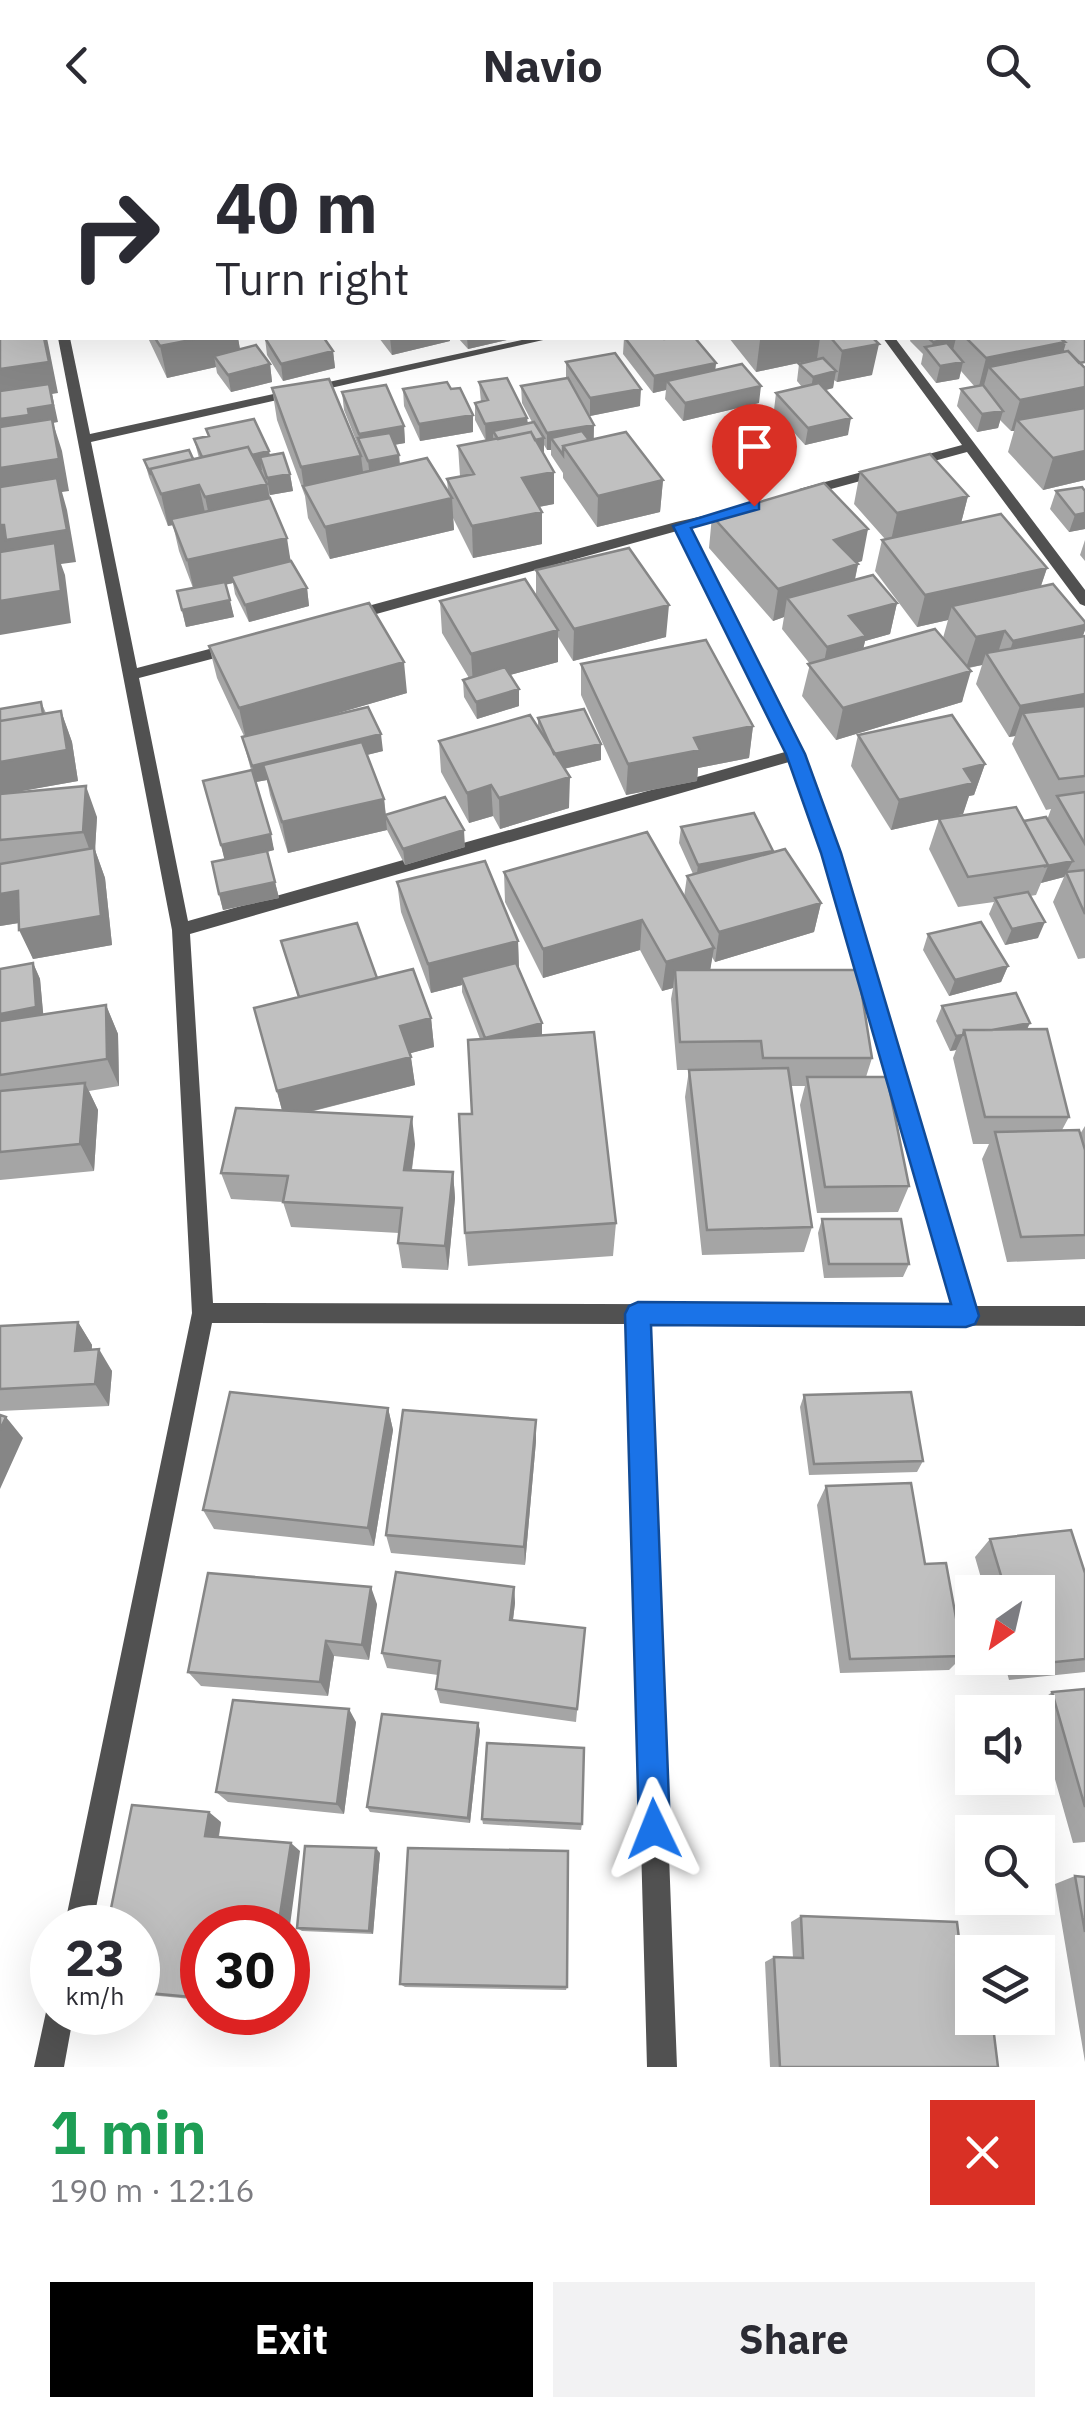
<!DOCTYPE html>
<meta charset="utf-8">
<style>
:root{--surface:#fff;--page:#f2f2f3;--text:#2b2b33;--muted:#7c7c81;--accent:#000}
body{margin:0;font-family:"IBM Plex Sans",sans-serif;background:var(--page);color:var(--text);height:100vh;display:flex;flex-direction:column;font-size:38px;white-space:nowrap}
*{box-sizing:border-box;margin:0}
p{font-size:32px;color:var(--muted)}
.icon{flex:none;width:55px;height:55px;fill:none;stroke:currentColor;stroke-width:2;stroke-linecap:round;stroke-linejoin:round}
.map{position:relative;height:1937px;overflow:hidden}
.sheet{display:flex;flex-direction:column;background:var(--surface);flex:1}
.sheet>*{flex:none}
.top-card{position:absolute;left:0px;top:0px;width:1085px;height:210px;box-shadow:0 10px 40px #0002;background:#fff;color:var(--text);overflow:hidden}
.needle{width:65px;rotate:214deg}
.controls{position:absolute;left:955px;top:1445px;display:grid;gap:20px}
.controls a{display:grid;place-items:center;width:100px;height:100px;border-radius:0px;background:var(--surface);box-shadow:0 10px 40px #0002;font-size:50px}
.speed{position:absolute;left:30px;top:1775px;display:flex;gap:20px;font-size:50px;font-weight:700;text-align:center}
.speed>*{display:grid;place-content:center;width:130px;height:130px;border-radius:50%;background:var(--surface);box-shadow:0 10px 40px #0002;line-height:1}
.speed small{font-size:25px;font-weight:400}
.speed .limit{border:15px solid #d22;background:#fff;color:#111}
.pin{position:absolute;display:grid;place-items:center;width:85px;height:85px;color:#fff;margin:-102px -42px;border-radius:50% 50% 50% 0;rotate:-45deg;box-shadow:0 0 10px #0007}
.pin .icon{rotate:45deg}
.me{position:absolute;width:110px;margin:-55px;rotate:358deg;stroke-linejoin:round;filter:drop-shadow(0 0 8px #0008)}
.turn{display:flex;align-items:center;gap:35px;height:210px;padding:0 50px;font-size:45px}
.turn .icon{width:130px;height:130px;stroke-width:2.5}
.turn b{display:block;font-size:70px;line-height:85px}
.round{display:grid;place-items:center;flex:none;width:105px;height:105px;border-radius:0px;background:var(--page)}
.headline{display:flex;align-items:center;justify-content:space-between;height:170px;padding:0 50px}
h1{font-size:60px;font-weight:800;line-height:75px;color:#1e9e55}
.action{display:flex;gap:20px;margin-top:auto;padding:20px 50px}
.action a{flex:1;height:115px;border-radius:0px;background:var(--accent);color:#fff;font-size:40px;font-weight:800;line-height:115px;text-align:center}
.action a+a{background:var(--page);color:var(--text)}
header{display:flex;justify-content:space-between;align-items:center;height:130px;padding:0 50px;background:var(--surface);font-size:45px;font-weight:800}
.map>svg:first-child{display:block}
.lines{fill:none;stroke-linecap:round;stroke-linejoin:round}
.minor{fill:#515151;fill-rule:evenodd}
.wall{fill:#a5a5a5}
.shaded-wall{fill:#868686}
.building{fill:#c0c0c0;stroke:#868686;stroke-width:2.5}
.route{fill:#1a73e8;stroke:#114b97;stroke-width:2.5}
</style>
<header><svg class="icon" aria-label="back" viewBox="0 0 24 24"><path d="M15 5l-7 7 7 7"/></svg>Navio<svg class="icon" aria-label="search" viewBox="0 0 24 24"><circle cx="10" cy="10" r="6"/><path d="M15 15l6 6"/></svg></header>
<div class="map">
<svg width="1085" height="1937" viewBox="0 0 1085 1937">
<rect width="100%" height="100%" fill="#fff"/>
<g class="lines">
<path class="minor" d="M19,0H29L30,2H19Z
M1082,7H1085V15H1082Z
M1082,91H1085V100L1082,99Z
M58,208H70L90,304L531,208H552L91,312L137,538L236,512L244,517L242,521L139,548L188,791L785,622L677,401L351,491L343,486L346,482L676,392L743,377V383L690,398L803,625L840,723L974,1176H1085V1196L649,1195L677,1937H647L627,1194L212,1193L92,1798H64L192,1183L172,800ZM789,632L822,723L952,1175L213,1173L190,804Z
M883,208H895L1085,460V476L1080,474L967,322L809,365H799V359L962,315Z
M52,1871V1882H74L64,1937H34L46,1882Z"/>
</g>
<path class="wall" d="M337,0H641L644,2H337Z
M658,0H745V2H661Z
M829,0H1085V8L1082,6V1L1079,2H829Z
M148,208H238L240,219L270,234L272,252L231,262L217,243L216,237L167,248Z
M265,208L333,221L335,238L283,251L267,225Z
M379,208H450V211L392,225Z
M458,208H515L468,219Z
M624,208L664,209L716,233L715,240L759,273L683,291L665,269L666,260L653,263L623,224Z
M729,208H873L872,245L837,252L834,250L833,258L826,260L848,305L805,315L774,280L776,263L802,257L797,251L799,234L817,229L756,242Z
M911,208H1082L1085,350L1043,360L1008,322L1014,301H1011L1000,290L998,298L977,302L957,276L961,259L975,257L961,241L959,249L936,253L921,234L923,224L910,211Z
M566,232L640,276L590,286L581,272L594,295V309L663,350L660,382L597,397L563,348V343L551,325V320H547L544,315V325L554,374L539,377L542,414L473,428L453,388L454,400L330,429L308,388L305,366L277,290L272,258L360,323L359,318L344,280L342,262L404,296L405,313L394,315L399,325L400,334L448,362L447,349L460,346L458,316L486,311L475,290V273L481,272L479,252L527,288L528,293L532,292L522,273L521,256L566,248Z
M403,259L473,302L420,311L404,276Z
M206,299L269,321L270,326L290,344L293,361L270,365L269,363L291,431L307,458L309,476L249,492L235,464L233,453L225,455L234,487L186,497L177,461L193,458L179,421L173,395L168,396L149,347L144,330L199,328L194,309L208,306Z
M860,342L968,366L961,393L1047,438L1041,456L1085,492V500L1083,506H1085V828L1078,829L1053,772L1064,747L1041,753L1036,765L1030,766L1038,808L1005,815L989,784L994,772L958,777L929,719L939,689L891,700L851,636L858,605L985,634L974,665L969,666L963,684L946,688L1024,691L1047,690L1051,679L1046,680L1012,614L1015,606L1009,607L976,554L982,535L969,538L962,572L836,610L802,566L810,534L782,499L784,487L773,491L709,418L712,386L862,431L856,433L858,434L855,450L897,473L890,504L865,511L863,519L943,508L948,490L917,497L875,441L882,410L885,409L854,374Z
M1056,361H1085V399L1069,402L1050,379Z
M1085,410V431L1080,425Z
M536,440L666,507L573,531L558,507V532L510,545L519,576L477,589L464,567L463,550L469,548L442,503L440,471L536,466Z
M209,516L407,563L320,588L383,621L367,625L384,669L386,685L465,717L405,735L387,700L288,723L270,665L267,650L256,652L274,720L267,722L279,768L223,780L219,764L225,730L203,651L251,640L242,607L244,606L217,548Z
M581,534L753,596L749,628L698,638L697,651L626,665L581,565Z
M41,572L46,583L61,581L72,612L78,651L15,662L97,687L95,720L105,748L112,815L33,829L19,793L0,796V579Z
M538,588L601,614V630L564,639L569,678L500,699L493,686L469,693L441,642L439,611L538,597Z
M681,697L772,722L821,773L814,802L715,832L712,827L710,840L872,928L866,947L909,1056L898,1082L817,1083L800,975L805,956H790L812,1097L804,1122L702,1125L685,967L689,940H677L671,869L673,858L662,861L640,820L543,848L505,772L504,742L684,767L687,746L693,744L679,713Z
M397,752L518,811L519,839L542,893V905L616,1093L613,1126L468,1136L465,1103L472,984L480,909L462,862V855L431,863L401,782Z
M928,804L1008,836L1001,852L949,866L923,820Z
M281,811L377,848L431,888L434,917L410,923L415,955L310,982L415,1014L412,1040L453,1042L455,1068L448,1140L402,1138L398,1113L399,1103L291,1097L283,1072L231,1069L221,1043L282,980L254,878L298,867Z
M33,833L40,849L43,884L106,875L118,904L119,956L89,961L98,980L94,1041L0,1050V839Z
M942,876L1028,899L1069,987L1062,1000L1080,1004L1085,996V1129L1007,1132L982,1029L989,1014H973L953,928L956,920L950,921L936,891Z
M822,1089L909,1134L903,1147L824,1148L818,1103Z
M78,1192L92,1215V1220L112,1241L109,1276L0,1281V1196Z
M804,1265L923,1331L917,1342L809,1345L800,1277Z
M388,1278L393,1300L374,1416L214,1399L203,1380Z
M536,1311L525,1435L391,1423L386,1405Z
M826,1356L925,1434L963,1526L949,1540L840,1543L817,1375Z
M990,1409L1085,1443V1542L1009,1550L1003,1528H1038V1462H985L975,1427Z
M514,1457L515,1473L513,1490L585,1498L576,1592L440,1573L436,1559L438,1545L387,1538L382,1523Z
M377,1474L369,1530L334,1526L328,1566L201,1556L188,1542Z
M1085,1559V1712L1073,1713L1038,1589V1582H1036L1034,1576L1052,1562Z
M356,1592L344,1684L228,1672L216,1662Z
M480,1600L470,1693L370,1682L367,1677Z
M482,1689L582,1694L581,1700L483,1694Z
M221,1692L219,1707L300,1721L202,1798V1870L138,1864V1798Z
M380,1723L373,1804L302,1801L297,1798Z
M1075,1746L1085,1747V1932L1055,1754Z
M801,1786L965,1859L998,1937H770L765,1832L774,1827L793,1828L791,1792Z
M400,1854L567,1857L566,1860L405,1857Z"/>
<path class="shaded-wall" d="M480,0H538V2H462Z
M678,0H745V2H678Z
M1061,0H1083L1079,2H1058Z
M1082,59H1085V74L1082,75Z
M1082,176H1085V192H1082Z
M44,208H47L58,263L52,264L58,292L53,293L62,321L69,361L62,362L67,380L76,432L61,434L65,445L71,493L0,505V239Z
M201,208H238L242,232L214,226L216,237L167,248L160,216Z
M390,208H450V211L392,225Z
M467,208H515L468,219Z
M773,208H820L817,229L756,242L760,210Z
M956,208L952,224H930L933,212Z
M1065,212L1056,244L989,237L983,259L978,260L986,228Z
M879,214L872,245L837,252L842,221Z
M333,221L335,238L283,251L281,234Z
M963,232L959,249L936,253L940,236Z
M716,233L714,250L667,251L666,260L653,263L654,246Z
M270,234L272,252L231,262L228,245Z
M836,241L833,258L810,264L813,247Z
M761,256L759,273L683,291L685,273Z
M1085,257V287L1017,290L1014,301H1011L1020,270Z
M641,259L640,276L590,286V268Z
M1003,281L998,298L977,302L982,284Z
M473,285V302L420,311L419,294Z
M527,288L528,305L493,301V310L486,312L485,294Z
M851,288L848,305L805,315L808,298Z
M594,295L593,313L551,308V320H547V303Z
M404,296L405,313L363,320L360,311L359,304Z
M544,308V325L504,317Z
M269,321L272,338L260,327L262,340L209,352L206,334Z
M1085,321V350L1043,360L1053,328Z
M399,325L400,343L370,348L368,331Z
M361,326L365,358H304L301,337Z
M554,342V374L522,380V348Z
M290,344L293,361L270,365L267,348Z
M663,350L660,382L597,397L598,366Z
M267,354L273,385L212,399L205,367Z
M199,355L206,387L171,389L173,395L168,396L161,364Z
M968,366L960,397L890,415L897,383Z
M452,368L454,400L330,429L325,397Z
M542,382V414L473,428L472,396Z
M1085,383V399L1069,402L1075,385Z
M868,399L862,431L828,441L834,410Z
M287,408L292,440L231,446L233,453L194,461L187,430Z
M858,434L851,466L787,468L784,487L773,491L778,459Z
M1047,438L1036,470L952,476L948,490L917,497L925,465Z
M307,458L309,476L249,492L245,475Z
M230,470L234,487L186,497L182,480Z
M897,473L890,504L865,511L859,538L821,548L827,517L849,486Z
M669,475L666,507L573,531L574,499Z
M1085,495V500L1075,526L1003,543L1013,511Z
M558,500V532L473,555L471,524Z
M1005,501L995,532L986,523L982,535L966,538L976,507Z
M404,532L407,563L246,610L239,578Z
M971,541L962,572L836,610L843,578Z
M519,559V576L477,589L476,572Z
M1085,564V593L1023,583L1015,606L1009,607L1020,576Z
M61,581L72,612L78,651L0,665V632Z
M753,596L749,628L698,638L697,651L626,665L628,634L694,608Z
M381,604L383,621L268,649L263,635L267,650L256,652L252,636Z
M601,614V630L554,641V624Z
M985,634L974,665L969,666L963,684L891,700L899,670L964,639Z
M570,647L569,678L500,699L499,668Z
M491,655L493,686L469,693L467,663Z
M86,656L97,687L95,720L105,748L112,815L33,829L19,800L94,732L83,702Z
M384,669L387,700L288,723L282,692Z
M464,700L465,717L405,735L403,719Z
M271,704L274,720L225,732L221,715Z
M773,721L770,737L696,751L698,735Z
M1073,731L1064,747L1041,753L1048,736Z
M275,752L279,768L223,780L219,764Z
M18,761L31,791L0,796V764Z
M821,773L814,802L715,832L719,802Z
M642,790L640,820L543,848V819Z
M1045,792L1038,808L1005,815L1012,799Z
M518,811L519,841L461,847L462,855L431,863L428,834Z
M714,818L709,847L675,840L673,858L662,861L666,832Z
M33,833L40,849L44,892L0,901V884Z
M1008,836L1001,852L949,866L955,850Z
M106,875L118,904L119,956L107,929Z
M431,888L434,917L404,925L400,896Z
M542,893V909L485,908Z
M1030,893L1023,908L966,904Z
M963,905L956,920L950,921L956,906Z
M411,927L415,955L284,988L277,961Z
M85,953L98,980L94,1041L80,1014Z
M412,987L415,1014L408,1066L404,1040Z
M453,1042L455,1068L448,1140L445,1116Z
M78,1192L92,1215L89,1244L75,1221Z
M99,1219L112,1241L109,1276L95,1254Z
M388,1278L393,1300L374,1416L368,1398Z
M6,1287L23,1308L0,1359V1300Z
M536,1290V1311L525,1435L524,1417Z
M371,1457L377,1474L369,1530L362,1515Z
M514,1457L515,1473L511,1505L510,1490Z
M326,1511L334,1526L328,1566L320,1552Z
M349,1579L356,1592L344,1684L337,1674Z
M478,1593L480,1600L470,1693L468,1688Z
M209,1682L221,1692L217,1715L205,1706Z
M291,1713L300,1721L288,1810V1798H278Z
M376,1718L380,1723L373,1804L369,1801Z"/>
<path class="building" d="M67,0H111L112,2H68Z
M142,0H196L197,2H123Z
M239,0H323L324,2H240Z
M337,0H433L435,2H338Z
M440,0H480L462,2H441Z
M551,0H593L595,2H553Z
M598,0H641L644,2H601Z
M829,0H856L859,2H832Z
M866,0H881V2H869Z
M882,0H973L976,2H885Z
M980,0H1061L1059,1L1062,2H984Z
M1085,35V59H1082V36Z
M1082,129L1085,131V151L1082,152Z
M1085,158V176H1082V159Z
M0,187H2V208H44L49,232L0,239Z
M1085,196V232L1079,233L1068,221L1062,222L1065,212L1060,208H1082V197Z
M155,208H201L160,216Z
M265,208H324L333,221L281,234Z
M625,208H663L664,209L673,208H695L716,233L654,246Z
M831,208H873L879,214L842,221Z
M928,208H955L933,212Z
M966,208H1060L1065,212L986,228Z
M947,213L963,232L940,236L925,217Z
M256,215L270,234L228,245L214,226Z
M1068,221L1085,238V257L1020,270L989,237Z
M615,223L641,259L590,268L566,232Z
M823,228L836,241L813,247L799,234Z
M742,234L761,256L685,273L667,251Z
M507,248L527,288L485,294L475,273L488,270L479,252Z
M568,248L594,295L547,303L521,256Z
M329,249L361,326L301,337L272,258Z
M447,252L451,259L460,258L473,285L419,294L403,259Z
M819,253L851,288L808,298L776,263Z
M49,254L53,275L28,279L29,285L0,289V261Z
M386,255L404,296L359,304L342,262Z
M983,255L1003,281L982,284L961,259Z
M1085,278V321L1053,328L1017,290Z
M52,289L59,329L0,338V297Z
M254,289L269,321L252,325L248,317L202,327L194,309L209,306L206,299Z
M534,292L544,308L535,310L531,302L498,309L493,301Z
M582,301L589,310L563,316V325L551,308Z
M531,302L554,342L522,348L542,382L472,396L447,349L474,344L458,316Z
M626,302L663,350L598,366L563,316Z
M390,303L399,325L368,331L358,308Z
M248,317L267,354L205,367L199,355L161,364L150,339Z
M189,320L193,329L150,339L151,345L144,330Z
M283,323L290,344L267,348L260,327Z
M930,324L968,366L897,383L860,342Z
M427,328L452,368L325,397L303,356Z
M57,348L67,400L6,410L4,395H0V357Z
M824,353L868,399L834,410L858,434L778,459L712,386Z
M1082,357L1085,361V383L1075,385L1056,361Z
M270,368L287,408L187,430L171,389Z
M1001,384L1047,438L925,465L882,410Z
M55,413L61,461L0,471V422Z
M629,418L669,475L574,499L536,440Z
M291,431L307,458L245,475L231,446Z
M873,445L897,473L849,486L866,506L827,517L787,468Z
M525,449L558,500L471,524L440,471Z
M225,452L230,470L182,480L177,461Z
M1053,454L1085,492V495L1013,511L1005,501L976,507L952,476Z
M369,473L404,532L239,578L209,516Z
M935,499L971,541L843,578L808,534Z
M1085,506V564L1020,576L986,523Z
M706,510L753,596L694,608L700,620L628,634L581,534Z
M505,537L519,559L476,572L463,550Z
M41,572L43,584L0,591V579Z
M1085,576V646L1059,649L1023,583Z
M368,577L381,604L252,636L242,607Z
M584,579L601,614L554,624L538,588Z
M61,581L67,620L0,632V591Z
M530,585L570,647L499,668L491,655L467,663L439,611Z
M952,585L985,634L964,639L973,653L899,670L858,605Z
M362,612L384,669L282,692L263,635Z
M252,640L271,704L221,715L203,651Z
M86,656L83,702L0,710V664Z
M1085,662V714L1057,666Z
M445,667L464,700L403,719L385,685Z
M1016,677L1048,735L968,747L939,689Z
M754,683L773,721L698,735L681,697Z
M1046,687L1073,731L1047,736L1048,735L1024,691Z
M647,702L714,818L666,832L642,790L543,819L504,742Z
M94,718L101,786L19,800L18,761L0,764V734Z
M785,719L821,773L719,802L687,746Z
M267,721L275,752L219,764L212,732Z
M485,731L518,811L428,834L397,752Z
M1085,740V784L1066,742Z
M1028,762L1045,792L1012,799L995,768Z
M981,792L1008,836L955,850L928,804Z
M357,793L377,848L299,867L281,811Z
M33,833L36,877L0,884V839Z
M516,833L542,893L485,908L461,847Z
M413,839L431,888L400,896L411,927L277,961L254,878Z
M675,840H858L872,928H763L761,911L680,912Z
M1016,863L1030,893L992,900H964L963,905L956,906L942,876Z
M106,875L107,929L0,945V891Z
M1047,899L1069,987H985L964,900Z
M594,902L616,1093L465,1103L459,984H472L468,910Z
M788,938L812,1097L707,1100L689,940Z
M807,947H887L909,1056L825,1057Z
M85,953L80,1014L0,1022V961Z
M236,978L412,987L404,1040L453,1042L445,1116L398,1113L402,1078L283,1072L288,1046L221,1043Z
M1079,1000L1085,1020V1105L1021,1107L995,1002Z
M822,1089H901L909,1134H829Z
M78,1192L75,1221L99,1219L95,1254L0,1259V1196Z
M230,1262L388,1278L368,1398L203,1380Z
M911,1262L923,1331L814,1334L804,1265Z
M403,1280L536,1290L524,1417L386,1405Z
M0,1285L6,1287L0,1300Z
M911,1353L925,1434L946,1433L963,1526L850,1529L826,1356Z
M1071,1400L1085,1443V1529L1026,1535L1024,1528H1038V1462H1006L990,1409Z
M396,1442L514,1457L510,1490L585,1498L577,1579L436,1559L440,1531L382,1523Z
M208,1443L371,1457L362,1515L326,1511L320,1552L188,1542Z
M1085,1559V1677L1052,1562Z
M233,1570L349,1579L337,1674L216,1662Z
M382,1584L478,1593L468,1688L367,1677Z
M487,1613L584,1618L582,1694L482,1689Z
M132,1675L209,1682L205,1706L291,1713L278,1798H202V1868L138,1862V1798H107Z
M305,1716L376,1718L369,1801L297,1798Z
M408,1718L568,1721L567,1857L400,1854Z
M1075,1746L1085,1747V1802Z
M801,1786L957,1792L965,1859L972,1860V1888H992L998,1937H780L774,1827L803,1828Z"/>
<path class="route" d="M754,371L759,372V379L691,398L805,624L841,723L979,1186L975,1194L966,1197L651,1195L670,1699L665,1710L654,1714L644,1710L639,1699L625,1184L629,1176L638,1172L951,1174L821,723L786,624L673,396Z"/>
</svg>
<div class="controls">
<a><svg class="needle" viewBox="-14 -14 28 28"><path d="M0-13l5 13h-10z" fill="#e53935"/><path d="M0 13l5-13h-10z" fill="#7c7c81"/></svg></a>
<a><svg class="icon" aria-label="sound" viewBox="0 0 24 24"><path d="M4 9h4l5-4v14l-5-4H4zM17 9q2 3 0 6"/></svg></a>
<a><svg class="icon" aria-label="search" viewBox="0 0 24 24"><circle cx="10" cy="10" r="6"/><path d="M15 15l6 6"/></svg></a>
<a><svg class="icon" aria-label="layers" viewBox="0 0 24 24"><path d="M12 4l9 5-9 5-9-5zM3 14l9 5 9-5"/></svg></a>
</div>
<div class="speed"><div>23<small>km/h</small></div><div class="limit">30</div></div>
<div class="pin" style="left:754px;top:376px;background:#d93025"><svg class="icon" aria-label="arrive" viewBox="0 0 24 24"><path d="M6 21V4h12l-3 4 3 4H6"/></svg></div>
<svg class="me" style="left:654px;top:1699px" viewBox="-20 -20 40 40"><path d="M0-17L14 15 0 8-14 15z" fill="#1a73e8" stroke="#fff" stroke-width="4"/></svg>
<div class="top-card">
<div class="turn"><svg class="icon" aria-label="right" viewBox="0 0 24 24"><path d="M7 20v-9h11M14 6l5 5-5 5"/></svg><div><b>40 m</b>Turn right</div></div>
</div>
</div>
<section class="sheet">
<div class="headline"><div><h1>1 min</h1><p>190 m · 12:16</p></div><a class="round" style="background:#d93025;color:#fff"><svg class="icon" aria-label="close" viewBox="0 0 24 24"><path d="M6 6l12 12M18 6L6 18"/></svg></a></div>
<div class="action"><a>Exit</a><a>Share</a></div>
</section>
